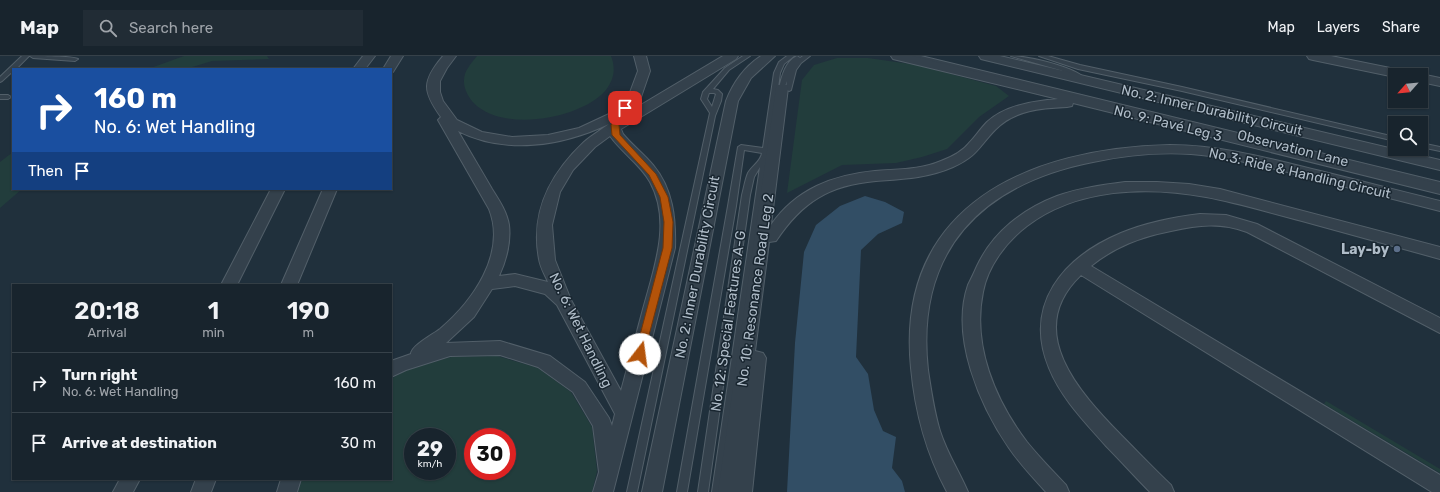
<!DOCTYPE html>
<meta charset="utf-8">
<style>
:root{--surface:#18242d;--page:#212c35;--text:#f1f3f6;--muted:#9fa4aa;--line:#364149}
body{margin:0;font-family:Rubik,sans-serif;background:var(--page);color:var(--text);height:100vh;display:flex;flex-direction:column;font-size:15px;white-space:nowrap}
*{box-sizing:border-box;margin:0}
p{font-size:13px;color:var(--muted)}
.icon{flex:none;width:22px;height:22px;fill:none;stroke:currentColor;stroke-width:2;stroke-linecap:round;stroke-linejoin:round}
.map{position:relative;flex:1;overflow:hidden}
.details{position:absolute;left:12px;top:228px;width:380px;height:196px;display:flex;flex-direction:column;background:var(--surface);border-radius:0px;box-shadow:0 1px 3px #0004,0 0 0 1px var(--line)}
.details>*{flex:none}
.guide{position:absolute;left:12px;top:12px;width:380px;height:122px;border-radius:0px;box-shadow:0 1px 3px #0004,0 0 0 1px var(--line);background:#1a4fa0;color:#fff;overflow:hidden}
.needle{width:26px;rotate:243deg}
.tools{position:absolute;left:1388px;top:12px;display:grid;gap:8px}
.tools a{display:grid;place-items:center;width:40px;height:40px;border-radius:0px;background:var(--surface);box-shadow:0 1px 3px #0004,0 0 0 1px var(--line);font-size:20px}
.speed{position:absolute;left:404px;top:372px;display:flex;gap:8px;font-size:20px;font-weight:700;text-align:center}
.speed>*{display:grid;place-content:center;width:52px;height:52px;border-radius:50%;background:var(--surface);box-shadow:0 1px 3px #0004,0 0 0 1px var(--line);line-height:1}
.speed small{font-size:10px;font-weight:400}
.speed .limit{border:6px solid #d22;background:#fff;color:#111}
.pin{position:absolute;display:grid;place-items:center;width:34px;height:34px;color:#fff;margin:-17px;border-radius:8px;box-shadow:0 2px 6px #0006}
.me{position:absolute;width:44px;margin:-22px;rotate:15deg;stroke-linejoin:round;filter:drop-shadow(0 0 3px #0008)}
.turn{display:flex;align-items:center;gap:14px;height:84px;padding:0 16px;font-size:18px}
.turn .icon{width:52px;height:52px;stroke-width:2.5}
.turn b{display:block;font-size:28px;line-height:34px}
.then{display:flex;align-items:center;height:38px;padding:0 16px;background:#0003;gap:8px;font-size:15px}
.eta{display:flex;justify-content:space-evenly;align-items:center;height:68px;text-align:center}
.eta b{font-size:24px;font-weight:600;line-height:28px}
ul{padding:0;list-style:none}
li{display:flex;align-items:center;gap:12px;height:60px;padding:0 16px;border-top:1px solid var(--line)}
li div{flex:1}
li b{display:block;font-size:15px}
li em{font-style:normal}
header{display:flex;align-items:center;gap:24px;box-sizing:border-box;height:56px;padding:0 20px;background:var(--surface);border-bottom:1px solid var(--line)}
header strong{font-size:19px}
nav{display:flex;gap:22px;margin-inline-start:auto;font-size:14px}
.search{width:280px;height:36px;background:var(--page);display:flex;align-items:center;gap:10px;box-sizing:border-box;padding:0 14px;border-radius:0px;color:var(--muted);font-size:15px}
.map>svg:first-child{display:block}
.green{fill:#223d3c;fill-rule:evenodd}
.water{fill:#324e65}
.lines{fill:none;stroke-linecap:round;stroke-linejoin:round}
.lane-casing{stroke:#525f69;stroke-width:2}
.street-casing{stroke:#525f69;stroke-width:2}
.lane{fill:#34414c;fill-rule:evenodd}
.street{fill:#34414c;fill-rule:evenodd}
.route{fill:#b45309;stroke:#753606}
.service-dot{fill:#5c6f8a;stroke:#192630;stroke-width:1.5}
.labels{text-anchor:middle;stroke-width:3;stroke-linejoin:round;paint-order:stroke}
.street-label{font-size:14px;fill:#afbcc8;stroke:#192630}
.poi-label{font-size:14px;font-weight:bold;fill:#afbcc8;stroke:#192630;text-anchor:end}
</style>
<header>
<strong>Map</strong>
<div class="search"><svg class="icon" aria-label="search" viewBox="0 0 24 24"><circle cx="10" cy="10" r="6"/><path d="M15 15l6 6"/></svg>Search here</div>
<nav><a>Map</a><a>Layers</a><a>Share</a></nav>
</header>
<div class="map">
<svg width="1440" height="436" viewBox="0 0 1440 436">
<rect width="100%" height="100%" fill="#20303c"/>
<path class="green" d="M184,0H267L269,3L212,5L186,13H148Z
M477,0H611C616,13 614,23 606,34C579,66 484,80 466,35C463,28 463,19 468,12C470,8 474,4 477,0Z
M837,2H868L917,9L996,30L1009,40L979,61L947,93L922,101L896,107L842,109L787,137L802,24L814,9Z
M13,96V133H22L0,152V106Z
M497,300L538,312L571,336L592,371L597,415L592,436H298L302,423H391V323L404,315L451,301ZM413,381H447V415H413ZM473,381H507V415H473Z
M1326,345L1440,413V417L1324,348Z"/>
<path class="water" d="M865,140L885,146L904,156L902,167L878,178L861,194L856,301L868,318L874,354L883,375L896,381L892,412L902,425L905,436H787L795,287L804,196L816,169L840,150Z"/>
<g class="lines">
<g class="lane-casing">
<path id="lane" d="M22,0H29L16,13H13V15L2,25L0,26V21Z
M30,0C40,0 71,0 78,3L75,5L33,2Z
M743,0H750L729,14L713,33L718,34L722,38L721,45L715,60L637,436H627L710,57L701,43L703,36L725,12ZM709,37H714L716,38L712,51L707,43Z
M787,0H794L784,8L780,17L770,93V95L769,97V101L768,103L722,436H712L760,111L754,121L750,139L708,436H698L742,139C744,132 745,124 748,117C752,110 761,105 762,97L744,94L736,150L687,436H677L728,150L738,91L741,89L763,92L774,17L779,6Z
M797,0L800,2L803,0H810L801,7L796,14L791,34L789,35L786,33L787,25L784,33H780L779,32C782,20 785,6 797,0Z
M910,0H921L1440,126V130L913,2Z
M1011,0C1027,0 1070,10 1082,20L1079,22L1077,21L1060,14Z
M1039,0H1048L1080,9L1182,31L1395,81V85L1182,35L1078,13Z
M0,39H8L11,41L8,43H0Z
M1421,87L1440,91V95L1421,91Z"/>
</g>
<g class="street-casing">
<path id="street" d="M363,0H375L365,13H353Z
M391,0H403L393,16H391V13H383Z
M443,0H456L447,12L440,25V36L443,45L457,64L482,76L512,81L548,79L579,72L609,58L629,39L638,15L634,0H646L650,15L641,41L624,59L723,0H738L736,3L621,73L623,78C632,89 644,98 653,109C673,133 676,162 675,192L613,436H593L599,416L593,370L573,336L538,311L500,299L450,300L406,314L391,321V305L411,298C411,290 432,279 440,273C472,246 507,198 489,153L438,64L441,61C422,35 422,25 443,0ZM609,68C601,74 592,79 584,86C550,118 530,156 539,203C540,211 545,219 548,226L515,218L499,220C506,205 511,186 509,169C507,156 499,144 492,133C481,114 469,94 458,75C506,99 562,90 609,68ZM610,80C622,97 640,108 650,126C672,166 654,212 643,253C636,280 628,308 621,335L571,244L555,204L552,169L560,136L573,114L595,91ZM515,230L545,238L557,249L615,358L612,370L609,362L585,326L550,300L500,285L446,287L474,261L492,233Z
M761,0H775L751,22L738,45L662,436H642L726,45C733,27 744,11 761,0Z
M891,0H912L1440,128V138L1073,47L1072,50L1067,51C1042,52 1015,54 996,73C979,90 978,100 953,111C928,122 903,123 876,125C829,129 802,146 776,185L769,186L755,295L763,297L766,302L752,436H718L776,32L777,29H787L788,32L771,169C796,133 833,119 875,115C898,113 920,114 941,105C951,101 962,96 969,87C975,81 980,73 987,66C1006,49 1034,45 1058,43L893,3Z
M979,0H1000L1440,104V114L985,4L981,3Z
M1307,0H1331L1405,15L1409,16L1411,19H1395V21L1313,4L1309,3Z
M1421,18L1440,22V30L1421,26V19H1418Z
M1170,89C1216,89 1260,100 1304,111C1350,122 1395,134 1440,145V155C1393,143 1346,131 1299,119C1264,110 1228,101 1191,98C1159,96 1125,99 1093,106C981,128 915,195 928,314C931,334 934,355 940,375C947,397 959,415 968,436H947C926,397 915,356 911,312C895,149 1030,92 1170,89Z
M1125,126H1157L1189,128L1220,133L1440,191V203C1394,190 1348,178 1302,165C1270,157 1239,147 1206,141C1147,130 1077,132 1027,170C1006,186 988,210 983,236C972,289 995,344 1027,386C1039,401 1053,415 1066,429L1069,436H1046C1033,422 1020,408 1009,392C980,350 950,281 968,229C971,223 974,217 977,210C993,176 1023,153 1057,140C1079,132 1102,129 1125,126Z
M271,133H285L237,229H221Z
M323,133H337L297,229H281Z
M1200,158L1226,159L1257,168L1440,262V277L1247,176C1220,166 1198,169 1171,175C1141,181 1116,190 1091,210L1440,419V436H1432L1081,219C1022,275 1080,337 1122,380C1138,396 1154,413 1171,429L1174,436H1150C1135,421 1121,405 1106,390C1085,366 1061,342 1049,312C1023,249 1063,201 1121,177C1145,167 1174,161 1200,158Z
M120,423H140L133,436H113Z
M196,423H216L211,436H191Z
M281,423H301L297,436H277Z"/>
</g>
<use href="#lane" class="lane"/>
<use href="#street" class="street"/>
</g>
<path class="route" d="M625,49L629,52L619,69L620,79L656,118L668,141L673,166L672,192L644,298L643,301H636L635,298L663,192L664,166L660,141L649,119L612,79L611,69L622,50Z"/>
<circle class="service-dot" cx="1397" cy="193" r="4"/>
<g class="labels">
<g class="street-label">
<text transform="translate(1212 54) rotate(13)" y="5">No. 2: Inner Durability Circuit</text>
<text transform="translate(1168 67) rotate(14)" y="5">No. 9: Pavé Leg 3</text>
<text transform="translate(1293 92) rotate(14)" y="5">Observation Lane</text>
<text transform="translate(1300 117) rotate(13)" y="5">No.3: Ride &amp; Handling Circuit</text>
<text transform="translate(697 211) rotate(-79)" y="5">No. 2: Inner Durability Circuit</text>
<text transform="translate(755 234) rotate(-82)" y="5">No. 10: Resonance Road Leg 2</text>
<text transform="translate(728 265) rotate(-82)" y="5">No. 12: Special Features A-G</text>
<text transform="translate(581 274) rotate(64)" y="5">No. 6: Wet Handling</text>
</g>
<g class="poi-label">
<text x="1389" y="198">Lay-by</text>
</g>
</g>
</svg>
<div class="tools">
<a><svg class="needle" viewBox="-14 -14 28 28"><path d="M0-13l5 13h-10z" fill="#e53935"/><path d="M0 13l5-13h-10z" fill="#9fa4aa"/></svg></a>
<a><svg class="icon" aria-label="search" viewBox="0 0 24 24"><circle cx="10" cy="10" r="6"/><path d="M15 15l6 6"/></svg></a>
</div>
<div class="speed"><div>29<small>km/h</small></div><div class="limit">30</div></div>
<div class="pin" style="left:625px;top:52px;background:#d93025"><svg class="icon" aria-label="arrive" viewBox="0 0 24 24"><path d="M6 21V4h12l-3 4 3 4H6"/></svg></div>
<svg class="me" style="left:640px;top:298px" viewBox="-20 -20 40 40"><circle r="19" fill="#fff"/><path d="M0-13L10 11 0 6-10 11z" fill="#b45309"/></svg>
<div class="guide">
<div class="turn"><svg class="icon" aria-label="right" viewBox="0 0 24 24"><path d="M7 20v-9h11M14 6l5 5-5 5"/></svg><div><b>160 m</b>No. 6: Wet Handling</div></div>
<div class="then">Then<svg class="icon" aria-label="arrive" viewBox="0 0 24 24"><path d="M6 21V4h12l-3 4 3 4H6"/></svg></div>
</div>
<section class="details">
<div class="eta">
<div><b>20:18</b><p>Arrival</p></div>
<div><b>1</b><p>min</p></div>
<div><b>190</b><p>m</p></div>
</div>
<ul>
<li><svg class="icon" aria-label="right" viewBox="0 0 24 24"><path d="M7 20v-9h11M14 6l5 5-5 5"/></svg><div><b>Turn right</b><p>No. 6: Wet Handling</p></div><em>160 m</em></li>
<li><svg class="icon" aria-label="arrive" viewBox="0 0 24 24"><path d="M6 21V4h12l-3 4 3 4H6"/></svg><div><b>Arrive at destination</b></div><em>30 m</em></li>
</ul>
</section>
</div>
